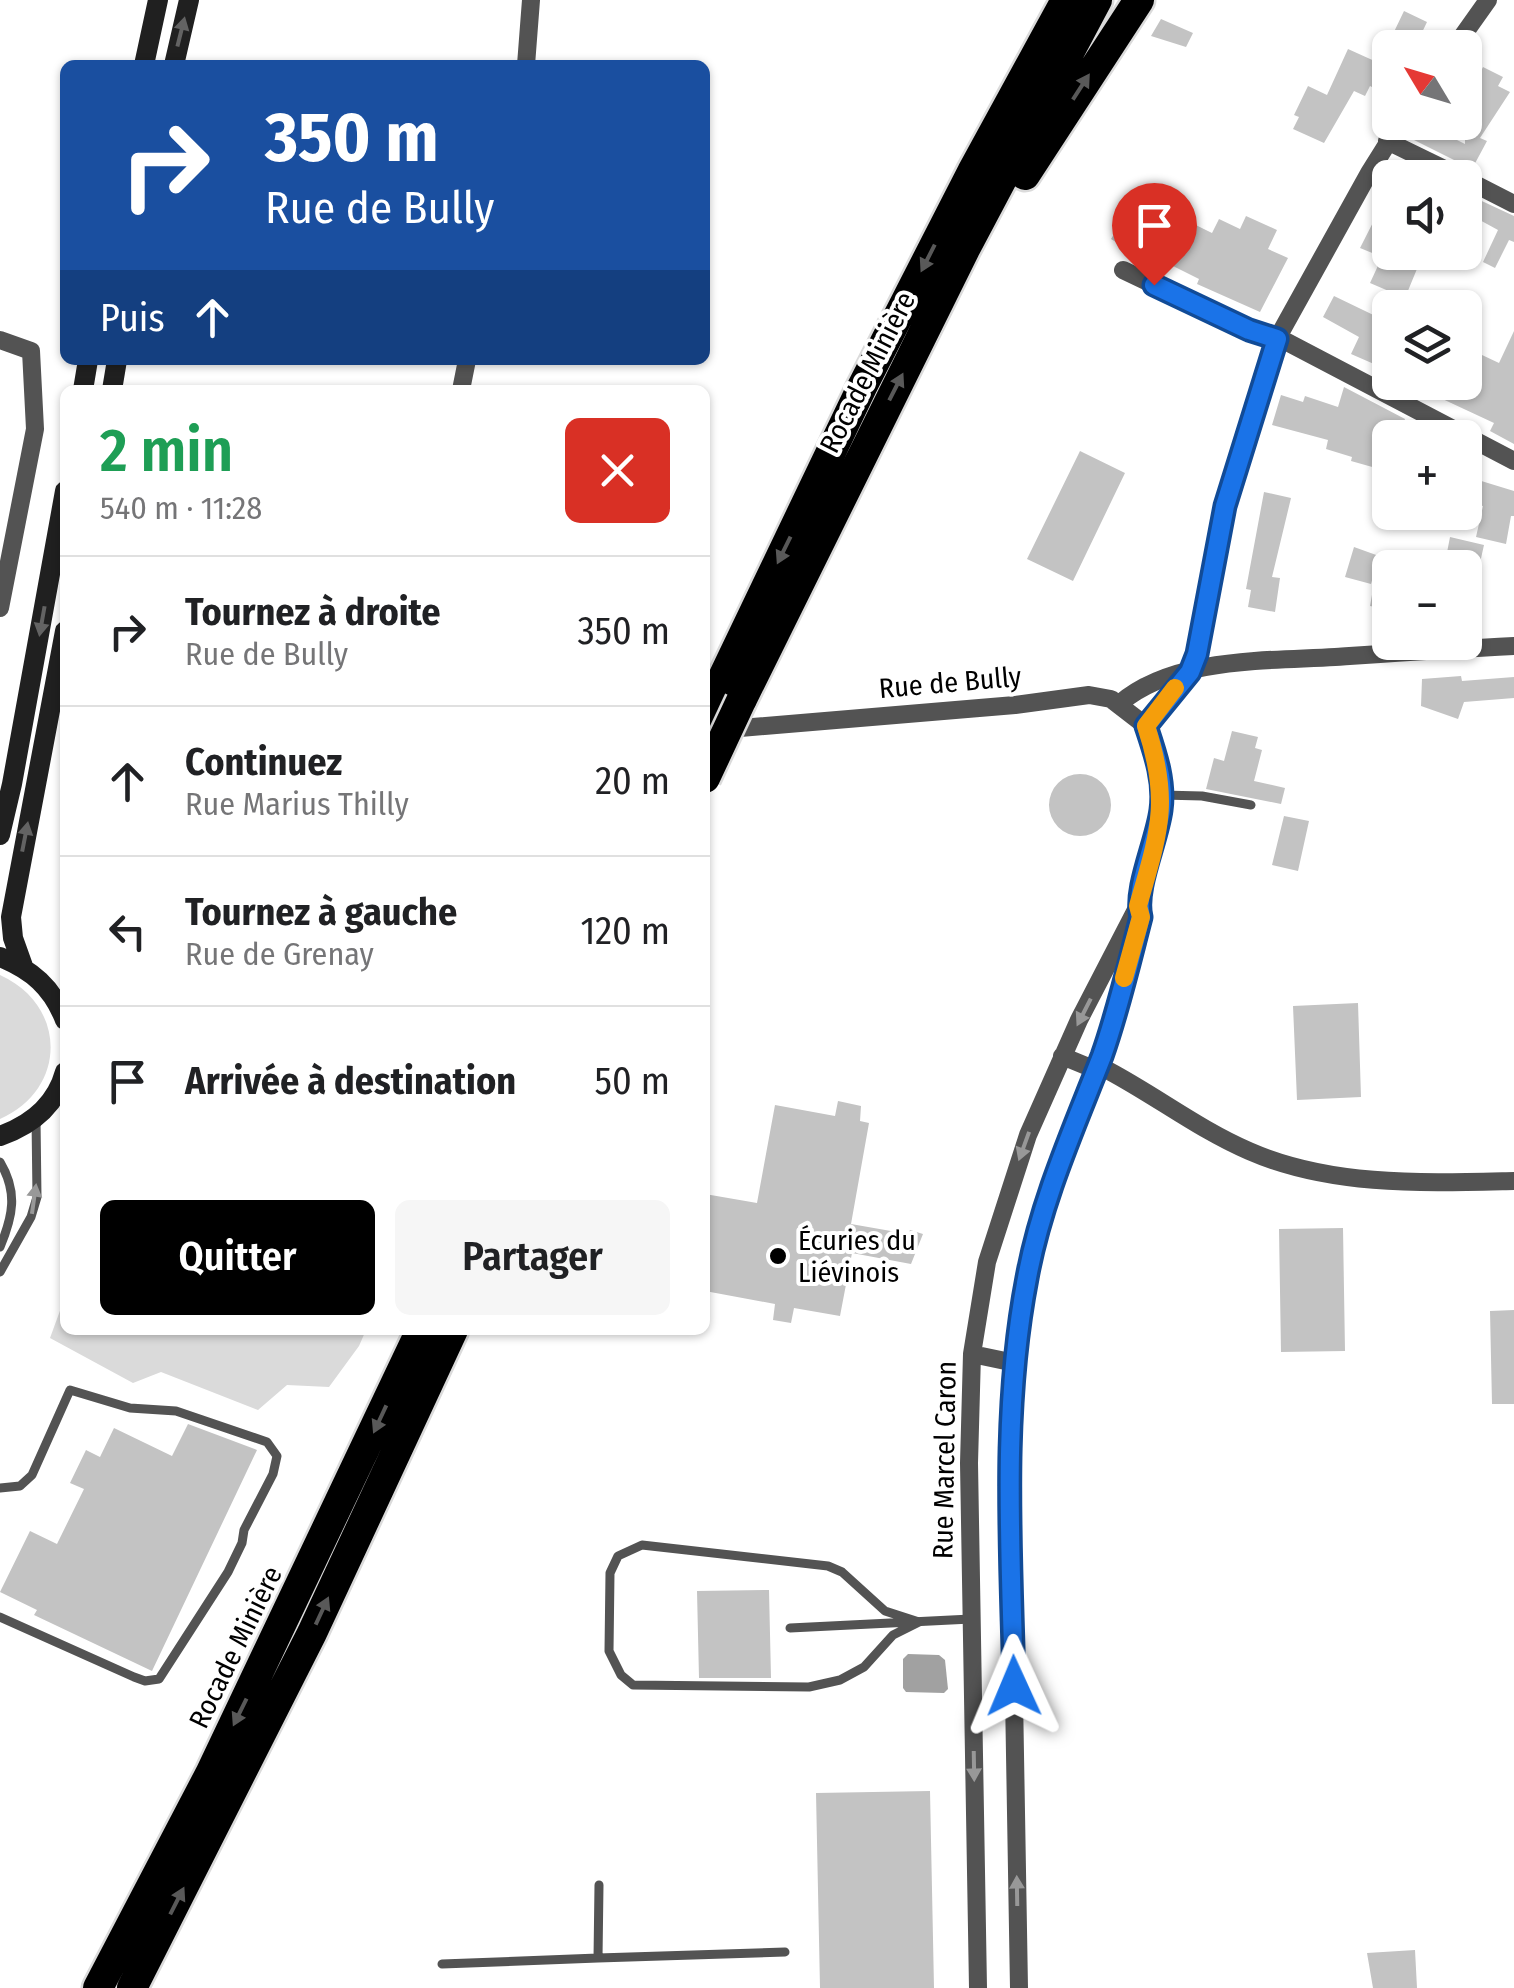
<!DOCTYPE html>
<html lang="fr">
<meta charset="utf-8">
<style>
:root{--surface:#fff;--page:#f6f6f6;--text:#202124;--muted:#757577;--line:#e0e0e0;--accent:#000}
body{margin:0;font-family:"Fira Sans Condensed",sans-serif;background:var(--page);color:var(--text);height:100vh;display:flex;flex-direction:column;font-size:38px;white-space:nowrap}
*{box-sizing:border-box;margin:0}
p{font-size:32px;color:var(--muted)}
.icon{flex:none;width:55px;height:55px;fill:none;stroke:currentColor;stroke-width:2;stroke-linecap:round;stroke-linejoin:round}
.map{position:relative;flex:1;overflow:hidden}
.details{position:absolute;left:60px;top:385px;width:650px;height:950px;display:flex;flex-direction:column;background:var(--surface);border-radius:15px;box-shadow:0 2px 8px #0004}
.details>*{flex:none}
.top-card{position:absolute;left:60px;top:60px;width:650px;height:305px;border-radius:15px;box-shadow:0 2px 8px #0004;background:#1a4fa0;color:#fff;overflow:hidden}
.needle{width:65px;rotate:308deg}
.buttons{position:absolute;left:1372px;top:30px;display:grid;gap:20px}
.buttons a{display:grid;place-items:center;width:110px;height:110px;border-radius:15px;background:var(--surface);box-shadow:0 2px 8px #0004;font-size:50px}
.pin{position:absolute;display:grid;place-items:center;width:85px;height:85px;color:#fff;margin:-102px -42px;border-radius:50% 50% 50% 0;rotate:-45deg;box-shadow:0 0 10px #0007}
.pin .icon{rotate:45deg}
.me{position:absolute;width:110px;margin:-55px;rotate:359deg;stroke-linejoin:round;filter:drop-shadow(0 0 8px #0008)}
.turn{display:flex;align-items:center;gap:35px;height:210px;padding:0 40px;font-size:45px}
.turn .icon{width:130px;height:130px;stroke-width:2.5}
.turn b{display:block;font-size:70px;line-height:85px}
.then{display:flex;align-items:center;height:95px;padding:0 40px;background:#0003;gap:20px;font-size:38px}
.round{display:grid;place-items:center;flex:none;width:105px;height:105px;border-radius:15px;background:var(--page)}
.headline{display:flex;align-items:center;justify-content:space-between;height:170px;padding:0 40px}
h1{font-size:60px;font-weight:600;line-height:75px;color:#1e9e55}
.action{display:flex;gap:20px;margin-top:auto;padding:20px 40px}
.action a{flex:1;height:115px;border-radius:15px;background:var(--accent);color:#fff;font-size:40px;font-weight:600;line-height:115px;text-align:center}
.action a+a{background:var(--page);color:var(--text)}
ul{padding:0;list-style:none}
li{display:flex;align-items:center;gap:30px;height:150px;padding:0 40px;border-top:2px solid var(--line)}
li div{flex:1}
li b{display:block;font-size:38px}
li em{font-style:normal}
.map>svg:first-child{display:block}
.green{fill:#dadada}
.water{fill:#a1a1a1}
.building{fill:#c3c3c3}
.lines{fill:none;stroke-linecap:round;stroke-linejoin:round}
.highway-casing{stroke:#dbdbdb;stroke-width:35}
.lane{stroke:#535353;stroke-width:9}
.street{stroke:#535353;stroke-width:18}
.secondary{stroke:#202020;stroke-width:20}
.highway{stroke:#000;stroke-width:30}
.highway-bridge-casing{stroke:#dbdbdb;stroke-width:35;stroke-linecap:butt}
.highway-bridge{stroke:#000;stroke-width:30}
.oneway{fill:#636363}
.oneway2{fill:#595959}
.oneway3{fill:#989898}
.route-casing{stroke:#114b97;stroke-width:25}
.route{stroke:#1a73e8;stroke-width:18}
.slow{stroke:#f59e0b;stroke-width:18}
.poi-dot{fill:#000;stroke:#fff;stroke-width:4}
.labels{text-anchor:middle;stroke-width:8;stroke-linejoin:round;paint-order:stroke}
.street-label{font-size:28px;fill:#000;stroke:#fff}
.poi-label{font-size:28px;fill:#000;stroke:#fff;text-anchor:start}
</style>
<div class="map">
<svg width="1514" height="1988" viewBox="0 0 1514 1988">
<rect width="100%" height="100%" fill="#fff"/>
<path class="green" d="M0,975C67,1005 68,1089 0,1119Z
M65,1297V1330H366L359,1346L329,1387L287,1385L258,1410L161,1372L133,1383L50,1338Z"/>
<path class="water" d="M908,1654L939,1655L945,1660L948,1689L944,1693L906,1692L903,1688V1659Z"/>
<path class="building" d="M1404,11L1427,22L1415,47L1392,36Z
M1161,19L1193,33L1186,47L1151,36Z
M1348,49L1390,68L1380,91L1370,86L1365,96L1354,91L1324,143L1293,129L1299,117L1294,115L1308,86L1327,95Z
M1483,67L1503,77L1498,86L1510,92L1480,138L1487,141L1472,169L1414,140L1423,123L1465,144V103Z
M1390,189V252H1403L1402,257L1419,264L1405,298L1370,283L1382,257L1360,248Z
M1471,196L1514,216V242L1509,240L1495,268L1483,262L1498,230L1465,212Z
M1131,198L1157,214L1161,208L1212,233L1219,219L1240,229L1246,216L1277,230L1268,249L1288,258L1260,312L1197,284L1199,279L1137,248L1134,253L1111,239L1126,215L1122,212Z
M1334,296L1390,323V371L1351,354L1359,337L1323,317Z
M1514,331V444L1490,431L1494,423L1406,382H1465V347L1499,363Z
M1344,387L1405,419L1399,438H1390V472L1351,461L1352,457L1326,449L1328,440L1272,425L1281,395L1303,402L1305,396L1338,407Z
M1080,451L1125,473L1073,581L1027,559Z
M1465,476L1514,491V516H1511L1506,544L1476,537L1483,506L1465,502Z
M1264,492L1291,498L1272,577L1280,578L1275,612L1248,607L1251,590L1246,589Z
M1450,537L1484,545L1471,603H1465V568H1444Z
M1354,547L1379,556L1371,584L1345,577Z
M1375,578L1390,580V610L1370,606Z
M1461,676L1462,681L1514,677V698L1464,702L1458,719L1421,706L1422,679Z
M1232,731L1258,737L1255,748L1262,750L1254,781L1285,788L1281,804L1206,789L1214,758L1224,761Z
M1049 805a31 31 0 1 1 62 0a31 31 0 1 1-62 0Z
M1284,816L1309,821L1298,871L1272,865Z
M1358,1003L1361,1097L1297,1100L1293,1006Z
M838,1101L861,1106L860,1121L869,1123L851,1224L908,1234L910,1230L923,1234L911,1264L852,1253L840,1316L794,1308L791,1323L773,1320L775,1304L705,1291V1194L757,1203L775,1105L835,1116Z
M1343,1228L1345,1351L1281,1352L1279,1229Z
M1514,1310V1404H1492L1490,1311Z
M188,1424L257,1450L152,1671L34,1615L37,1610L0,1592L30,1531L57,1544L84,1489L70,1483L86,1450L100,1457L114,1428L172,1456Z
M769,1590L771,1678H699L697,1591Z
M930,1791L934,1988H820L816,1793Z
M1415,1950L1417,1988H1373L1367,1953Z"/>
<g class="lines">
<g class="highway-casing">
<path id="highway" d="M1025,175L1139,0
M741,701L965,249L1097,0
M705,715L862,387L972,172L1066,0
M98,1988L211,1772L421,1330
M132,1988L312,1633L453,1330"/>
</g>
<path class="lane" d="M1162,795L1202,796L1251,805
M0,1162C18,1192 13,1216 0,1247
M0,1272L31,1217L37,1197L36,1119
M0,1488L20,1486L32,1475L70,1390L130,1408L176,1411L267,1442L277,1456L273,1474L244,1530L242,1543L228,1572L159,1679L145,1681L134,1677L0,1617
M642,1545L828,1566L842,1572L885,1611L919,1622L893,1635L864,1667L840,1680L809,1687L633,1685L621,1675L609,1651L610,1573L618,1556Z
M790,1628L971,1619
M599,1885L598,1958L785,1952
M442,1964L598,1958"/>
<path class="street" d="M1454,48L1488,0
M526,65L531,0
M1387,141L1463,178
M1465,179L1514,204
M1123,270L1249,330L1287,342L1514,461
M0,340L31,351L35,429L0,608
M461,390L467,360
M1119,704C1173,657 1267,661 1335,657C1395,653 1454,649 1514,646
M1146,726C1163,703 1187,681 1197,654L1225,506L1277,339L1369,173L1401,122
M705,731L1015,705L1089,695L1111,699L1146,726
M1062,1056L1096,1070L1109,1071C1156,1096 1200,1130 1249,1151C1331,1187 1426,1183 1514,1181
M972,1354L1015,1363
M978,1988L969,1463L972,1354L987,1262L1028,1135L1079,1020L1138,906L1162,809L1160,775L1146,726
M1019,1988L1010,1461L1015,1363L1037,1234L1103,1052L1141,916"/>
<path class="secondary" d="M144,65L158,0
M174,65L189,0
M83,390L88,360
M112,390L117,360
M0,835L12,784L65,491
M0,957C32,970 52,987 65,1020
M23,966L13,938L11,917L65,631
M0,1136C31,1125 56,1105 65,1072"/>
<use href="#highway" class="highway"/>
<g class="highway-bridge-casing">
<path id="highway-bridge" d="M705,778L741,701"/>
</g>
<use href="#highway-bridge" class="highway-bridge"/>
</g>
<defs><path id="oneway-solid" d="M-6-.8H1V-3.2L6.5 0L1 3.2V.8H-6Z" transform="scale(2.5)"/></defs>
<g class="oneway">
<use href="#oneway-solid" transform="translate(181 32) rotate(-76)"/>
<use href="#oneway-solid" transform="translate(42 621) rotate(100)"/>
<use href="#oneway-solid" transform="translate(25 837) rotate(-79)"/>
</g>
<g class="oneway2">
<use href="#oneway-solid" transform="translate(1081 87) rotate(-57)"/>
<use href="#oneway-solid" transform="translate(928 258) rotate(117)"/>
<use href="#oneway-solid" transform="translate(896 387) rotate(-63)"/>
<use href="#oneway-solid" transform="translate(784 550) rotate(116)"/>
<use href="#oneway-solid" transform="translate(380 1419) rotate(115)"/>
<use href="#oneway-solid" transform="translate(322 1611) rotate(-65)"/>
<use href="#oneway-solid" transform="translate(240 1712) rotate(116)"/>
<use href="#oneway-solid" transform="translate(177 1901) rotate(-63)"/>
</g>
<g class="oneway3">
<use href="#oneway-solid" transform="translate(1084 1012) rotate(117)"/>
<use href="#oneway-solid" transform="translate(1024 1146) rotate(110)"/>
<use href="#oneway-solid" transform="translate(34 1199) rotate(-82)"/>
<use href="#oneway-solid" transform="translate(974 1766) rotate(89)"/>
<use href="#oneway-solid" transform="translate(1017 1891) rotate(-91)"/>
</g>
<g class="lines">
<g class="route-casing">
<path id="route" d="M1014,1686C1011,1551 1001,1412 1027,1278C1041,1201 1074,1128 1102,1056C1118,1011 1129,963 1141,917C1134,889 1157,841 1161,810C1165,781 1155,753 1146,726L1190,672L1197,654L1225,506L1277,339L1249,330L1154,285"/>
</g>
<use href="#route" class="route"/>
<path class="slow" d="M1124,978L1141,917L1138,906C1159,832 1171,802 1146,726L1175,688"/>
</g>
<circle class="poi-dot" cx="778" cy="1256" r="10"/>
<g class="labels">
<g class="street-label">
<text transform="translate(867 372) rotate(-63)" y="10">Rocade Minière</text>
<text transform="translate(950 682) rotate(-5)" y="10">Rue de Bully</text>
<text transform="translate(944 1460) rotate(-89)" y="10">Rue Marcel Caron</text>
<text transform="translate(235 1647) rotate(-64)" y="10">Rocade Minière</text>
</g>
<g class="poi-label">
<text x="798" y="1250">Écuries du<tspan x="798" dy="32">Liévinois</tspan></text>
</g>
</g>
</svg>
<div class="buttons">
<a><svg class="needle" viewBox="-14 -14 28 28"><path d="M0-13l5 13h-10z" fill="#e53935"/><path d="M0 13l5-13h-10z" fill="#757577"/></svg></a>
<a><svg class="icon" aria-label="sound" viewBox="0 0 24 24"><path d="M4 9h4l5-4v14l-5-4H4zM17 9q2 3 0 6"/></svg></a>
<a><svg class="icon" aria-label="layers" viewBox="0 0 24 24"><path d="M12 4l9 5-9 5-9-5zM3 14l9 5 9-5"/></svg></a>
<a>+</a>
<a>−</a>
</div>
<div class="pin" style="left:1154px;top:285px;background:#d93025"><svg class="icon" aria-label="arrive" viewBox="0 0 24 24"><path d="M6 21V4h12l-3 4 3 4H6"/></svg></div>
<svg class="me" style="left:1014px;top:1686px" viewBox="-20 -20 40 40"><path d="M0-17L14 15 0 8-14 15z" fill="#1a73e8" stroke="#fff" stroke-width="4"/></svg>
<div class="top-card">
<div class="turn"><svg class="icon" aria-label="right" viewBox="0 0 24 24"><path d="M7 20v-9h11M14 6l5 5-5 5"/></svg><div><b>350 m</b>Rue de Bully</div></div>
<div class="then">Puis<svg class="icon" aria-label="ahead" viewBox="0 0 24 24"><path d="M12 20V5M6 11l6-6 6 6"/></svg></div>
</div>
<section class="details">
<div class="headline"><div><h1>2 min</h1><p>540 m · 11:28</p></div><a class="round" style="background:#d93025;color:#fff"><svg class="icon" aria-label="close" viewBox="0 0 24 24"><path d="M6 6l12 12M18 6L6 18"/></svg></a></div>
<ul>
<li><svg class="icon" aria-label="right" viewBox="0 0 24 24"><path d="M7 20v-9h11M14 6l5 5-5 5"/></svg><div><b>Tournez à droite</b><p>Rue de Bully</p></div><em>350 m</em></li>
<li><svg class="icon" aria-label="ahead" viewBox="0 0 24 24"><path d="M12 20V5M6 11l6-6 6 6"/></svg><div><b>Continuez</b><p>Rue Marius Thilly</p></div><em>20 m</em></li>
<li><svg class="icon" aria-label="left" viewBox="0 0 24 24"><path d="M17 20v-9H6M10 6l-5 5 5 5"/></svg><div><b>Tournez à gauche</b><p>Rue de Grenay</p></div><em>120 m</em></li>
<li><svg class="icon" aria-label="arrive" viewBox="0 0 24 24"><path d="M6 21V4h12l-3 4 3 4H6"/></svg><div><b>Arrivée à destination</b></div><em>50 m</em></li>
</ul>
<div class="action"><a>Quitter</a><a>Partager</a></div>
</section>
</div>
